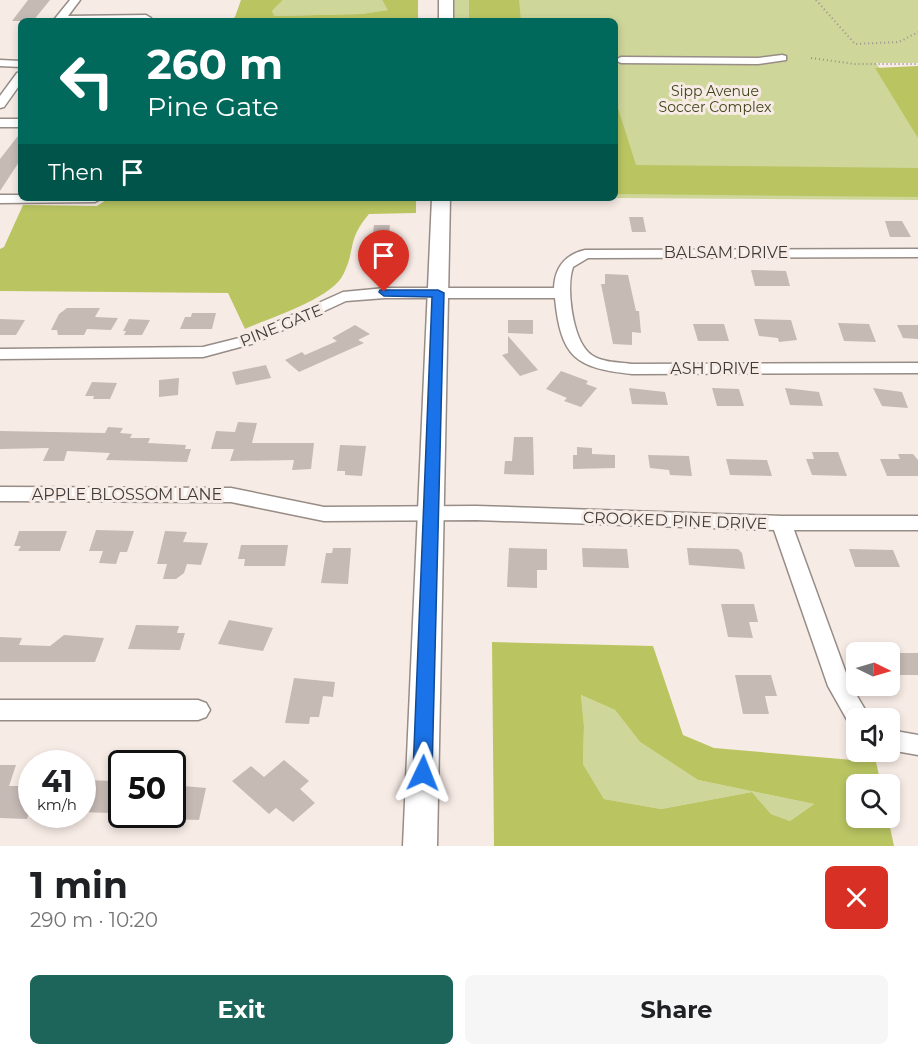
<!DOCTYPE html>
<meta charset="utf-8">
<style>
:root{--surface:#fff;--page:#f6f6f6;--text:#202124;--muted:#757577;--accent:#1d655a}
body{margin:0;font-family:Montserrat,sans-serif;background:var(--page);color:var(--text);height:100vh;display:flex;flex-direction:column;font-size:22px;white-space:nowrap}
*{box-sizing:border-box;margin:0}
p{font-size:20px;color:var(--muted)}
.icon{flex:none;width:33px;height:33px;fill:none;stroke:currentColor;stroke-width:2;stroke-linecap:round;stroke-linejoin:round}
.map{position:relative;height:846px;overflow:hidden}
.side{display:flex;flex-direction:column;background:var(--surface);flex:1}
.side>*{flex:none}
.hud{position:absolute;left:18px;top:18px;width:600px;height:183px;border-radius:9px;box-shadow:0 3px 9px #0003;background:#00695c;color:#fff;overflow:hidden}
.needle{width:39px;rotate:95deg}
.tools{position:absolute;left:846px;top:642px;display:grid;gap:12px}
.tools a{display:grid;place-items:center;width:54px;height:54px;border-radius:9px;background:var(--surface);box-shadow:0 3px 9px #0003;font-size:30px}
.speed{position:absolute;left:18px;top:750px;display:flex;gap:12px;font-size:30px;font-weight:700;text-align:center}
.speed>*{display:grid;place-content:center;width:78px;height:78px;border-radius:50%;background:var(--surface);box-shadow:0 3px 9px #0003;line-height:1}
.speed small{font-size:15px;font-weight:400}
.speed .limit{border:3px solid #111;border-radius:9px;background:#fff;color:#111}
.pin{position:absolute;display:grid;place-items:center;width:51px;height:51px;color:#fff;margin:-62px -26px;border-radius:50% 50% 50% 0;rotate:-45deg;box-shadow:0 0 6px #0007}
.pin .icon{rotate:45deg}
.me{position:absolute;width:66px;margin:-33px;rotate:2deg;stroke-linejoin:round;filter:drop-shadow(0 0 4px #0008)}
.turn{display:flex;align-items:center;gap:21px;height:126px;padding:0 30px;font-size:27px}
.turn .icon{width:78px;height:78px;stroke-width:2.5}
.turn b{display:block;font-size:42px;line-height:51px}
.then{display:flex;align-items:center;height:57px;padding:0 30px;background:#0003;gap:12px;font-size:22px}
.round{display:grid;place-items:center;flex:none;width:63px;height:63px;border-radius:9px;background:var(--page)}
.overview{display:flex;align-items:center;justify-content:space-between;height:102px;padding:0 30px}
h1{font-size:36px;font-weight:700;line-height:45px}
.cta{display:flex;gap:12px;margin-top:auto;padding:12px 30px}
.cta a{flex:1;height:69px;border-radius:9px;background:var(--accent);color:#fff;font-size:24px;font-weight:700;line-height:69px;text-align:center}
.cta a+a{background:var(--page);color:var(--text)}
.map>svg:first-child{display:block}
.green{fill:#ced69a}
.forest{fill:#bac562;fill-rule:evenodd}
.building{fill:#c6bab5}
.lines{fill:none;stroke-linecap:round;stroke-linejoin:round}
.minor-casing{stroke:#978c86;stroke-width:3}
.major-casing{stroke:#978c86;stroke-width:3}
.path{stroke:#9b928e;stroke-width:2;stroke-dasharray:1 3;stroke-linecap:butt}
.minor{fill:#fff;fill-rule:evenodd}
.major{fill:#fff;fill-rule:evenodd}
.route{fill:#1a73e8;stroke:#114b97;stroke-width:1.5}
.labels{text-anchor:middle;stroke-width:6;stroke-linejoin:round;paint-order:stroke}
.far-park-label{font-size:14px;fill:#3f431a;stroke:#f7ebe5}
.street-label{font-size:16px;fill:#403b39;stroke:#f7ebe5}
</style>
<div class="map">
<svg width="918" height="846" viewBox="0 0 918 846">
<rect width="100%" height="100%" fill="#f7ebe5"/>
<path class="green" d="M283,0H382L389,10L361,14L273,16L272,11Z
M453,0H918V63H876L918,124V200L615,198V21H453Z
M581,695L615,710L640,742L698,780L814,804L790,821L771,814L752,792L661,809L604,799L583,764L584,726Z"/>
<path class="forest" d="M241,0H283L272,11L274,16L361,14L388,10L382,0H418V21H229L235,17Z
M469,0H519L521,21H469Z
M918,66V138L875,68Z
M615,99L636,165L918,168V197L615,194Z
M109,198H416V213L369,214C347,240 356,248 344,273C333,299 271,317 245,329L228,293L0,291V249L4,247L23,205L97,206Z
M492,642L653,646L683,735L714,748L876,762L881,784H856V818H888L894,846H494ZM581,695L615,710L640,742L698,780L814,804L790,821L771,814L752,792L661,809L604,799L583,764L584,726Z"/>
<path class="building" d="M28,0H50L33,21H12Z
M21,132V159L0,191V159Z
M629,217H643L646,232H632Z
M885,221H902L911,237H890Z
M374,225H390L385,268H369Z
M751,270L786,271L790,286H755Z
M605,274L628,275L636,311H639L641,333L632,332V345L613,344L601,284H605Z
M67,308H100L95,317L118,318L111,330L87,329L84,335H58L57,330H51L59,314Z
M192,313H216L212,329H180L185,317H191Z
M0,319L25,320L16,335H0Z
M129,319L150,320L142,335H124L126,331H123Z
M754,319L791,320L797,340L779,342L778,338L759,336Z
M508,320H533V334L508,333Z
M838,323L869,324L876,342L844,341Z
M693,324H724L729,341H698Z
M355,325L370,334L358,340L364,343L299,372L285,360L302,352L305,355L337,341L332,338Z
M897,325H918V339L903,338Z
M508,336L538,370L520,376L502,355L508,353Z
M266,365L271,378L236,385L232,372Z
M561,371L588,381L586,384L597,388L581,407L564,401L567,398L546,389Z
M179,378L178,395L159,397V380Z
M92,382L117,383L110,399H93L94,396H85Z
M629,388L665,392L668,405L632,404Z
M712,388L739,389L744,406H717Z
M785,388L819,392L823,406L790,405Z
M873,388L902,392L908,408L882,406Z
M238,422L257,423L252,443H314L311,469L292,470L294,460L230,461L234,449H211L216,431L235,432Z
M108,427L123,428L120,433L132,434L130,438H150L148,443L186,445L185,449H191L187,462L106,460L110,453L67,451L64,461H43L49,448L0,449V431L105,433Z
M514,437H533L534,475L504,474L505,461H512Z
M340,445L366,446L362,476L345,475V471H337Z
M577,447L592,448V454L615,455V468L573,469V455H577Z
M812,452H838L847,476L812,475L806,459H814Z
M898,454H913L918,460V476H887L880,459H900Z
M648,455L689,456L692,476L670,475L669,470L650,468Z
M726,459L767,460L772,476L730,475Z
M96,530L134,531L127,552H120L116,564L99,563L103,551H89Z
M19,531H67L60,551H18L21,546H14Z
M165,531L187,532L183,542L208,543L201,565L187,564L184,573L176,579H163L167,564H157Z
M241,545H288L285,566H244L245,559H238Z
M333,548H351L348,584L321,583L326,553H332Z
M509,548L547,549V570H537V588L507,587Z
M582,548L627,549L629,568L583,567Z
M687,548L738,549L742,553L745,569L689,565Z
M849,549L893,550L900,567H855Z
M721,604H754L758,622H749L753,638L728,637Z
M229,620L273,628L263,651L218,644Z
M136,625L179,626L177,633H185L180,650L128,649Z
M64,635L104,638L95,662H0V637L22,638L19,645L50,646Z
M890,653H918V675H894Z
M735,675H771L777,696H765L769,714H743Z
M294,678L335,682L333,697L323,696L319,717H310L309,724L285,723Z
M284,760L309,781L300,789L315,803L293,822L276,808L269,814L232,781L251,766L264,777Z
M0,765H16L9,786H32V804L27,819L0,818Z
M82,780L118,781L109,813L82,812Z
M172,785L206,788L199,820L172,819Z"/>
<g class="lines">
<g class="minor-casing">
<path id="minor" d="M70,0H80L68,16L146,15L151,18L150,21H53Z
M782,55L786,56V60L758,64L621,63L615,60L621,57L758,58Z
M0,60L21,61V67L0,66Z
M21,72V83L4,107L0,108V96L17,73Z
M0,119H21V127H0Z
M0,195H21V198H102L95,202L0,203Z
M918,249V257L588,258L573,267C566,287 572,336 588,352C599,363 618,362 632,364L918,363V373L632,374C575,368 561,357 555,298H385L346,301L255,343L203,357L0,359V349L203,347L243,337L343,292L385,288H554C555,268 564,255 585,250Z
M0,487L231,488L324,507L476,506L782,516H918V530H794L850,684L870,718H856V727L850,725L828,686L774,530L476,520L324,521L231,502L0,501Z
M0,700H198L206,703L210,710L206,717L198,720H0Z
M890,730L918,735V755L890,750Z"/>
</g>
<g class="major-casing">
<path id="major" d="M439,0H453V21H439Z
M432,198H450L437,846H403Z"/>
</g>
<path class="path" d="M816,0L855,44L899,42L918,32
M811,58L855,64H918"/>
<use href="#minor" class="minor"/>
<use href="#major" class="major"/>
</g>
<path class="route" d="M380,290H438L444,293L432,773L429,779L423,781L416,779L413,773L432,297L384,296L379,292Z"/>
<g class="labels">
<g class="far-park-label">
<text x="715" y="96">Sipp Avenue<tspan x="715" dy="16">Soccer Complex</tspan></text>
</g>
<g class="street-label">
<text x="726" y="258">BALSAM DRIVE</text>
<text transform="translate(281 325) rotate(-22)" y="6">PINE GATE</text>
<text x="715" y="374">ASH DRIVE</text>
<text x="127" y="500">APPLE BLOSSOM LANE</text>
<text transform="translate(675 520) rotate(2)" y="6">CROOKED PINE DRIVE</text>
</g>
</g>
</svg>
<div class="tools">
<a><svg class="needle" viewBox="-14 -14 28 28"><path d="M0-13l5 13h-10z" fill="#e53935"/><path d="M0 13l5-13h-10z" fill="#757577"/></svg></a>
<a><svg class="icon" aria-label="sound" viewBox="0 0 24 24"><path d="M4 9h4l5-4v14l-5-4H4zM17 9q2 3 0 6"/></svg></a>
<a><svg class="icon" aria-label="search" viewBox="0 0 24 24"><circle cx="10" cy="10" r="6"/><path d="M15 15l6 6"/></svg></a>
</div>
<div class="speed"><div>41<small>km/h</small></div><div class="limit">50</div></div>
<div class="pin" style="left:384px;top:292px;background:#d93025"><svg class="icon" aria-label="arrive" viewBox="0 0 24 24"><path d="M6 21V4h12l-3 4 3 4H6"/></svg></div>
<svg class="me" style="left:423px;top:773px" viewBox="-20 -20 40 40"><path d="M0-17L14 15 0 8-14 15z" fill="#1a73e8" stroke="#fff" stroke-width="4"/></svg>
<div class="hud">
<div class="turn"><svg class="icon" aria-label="left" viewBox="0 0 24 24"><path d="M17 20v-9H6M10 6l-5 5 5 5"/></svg><div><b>260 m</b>Pine Gate</div></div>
<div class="then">Then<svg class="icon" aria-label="arrive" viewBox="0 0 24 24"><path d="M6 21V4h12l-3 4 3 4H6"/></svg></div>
</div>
</div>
<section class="side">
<div class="overview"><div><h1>1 min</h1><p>290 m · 10:20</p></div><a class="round" style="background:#d93025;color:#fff"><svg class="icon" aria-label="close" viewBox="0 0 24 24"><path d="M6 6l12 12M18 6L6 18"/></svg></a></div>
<div class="cta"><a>Exit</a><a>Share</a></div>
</section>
